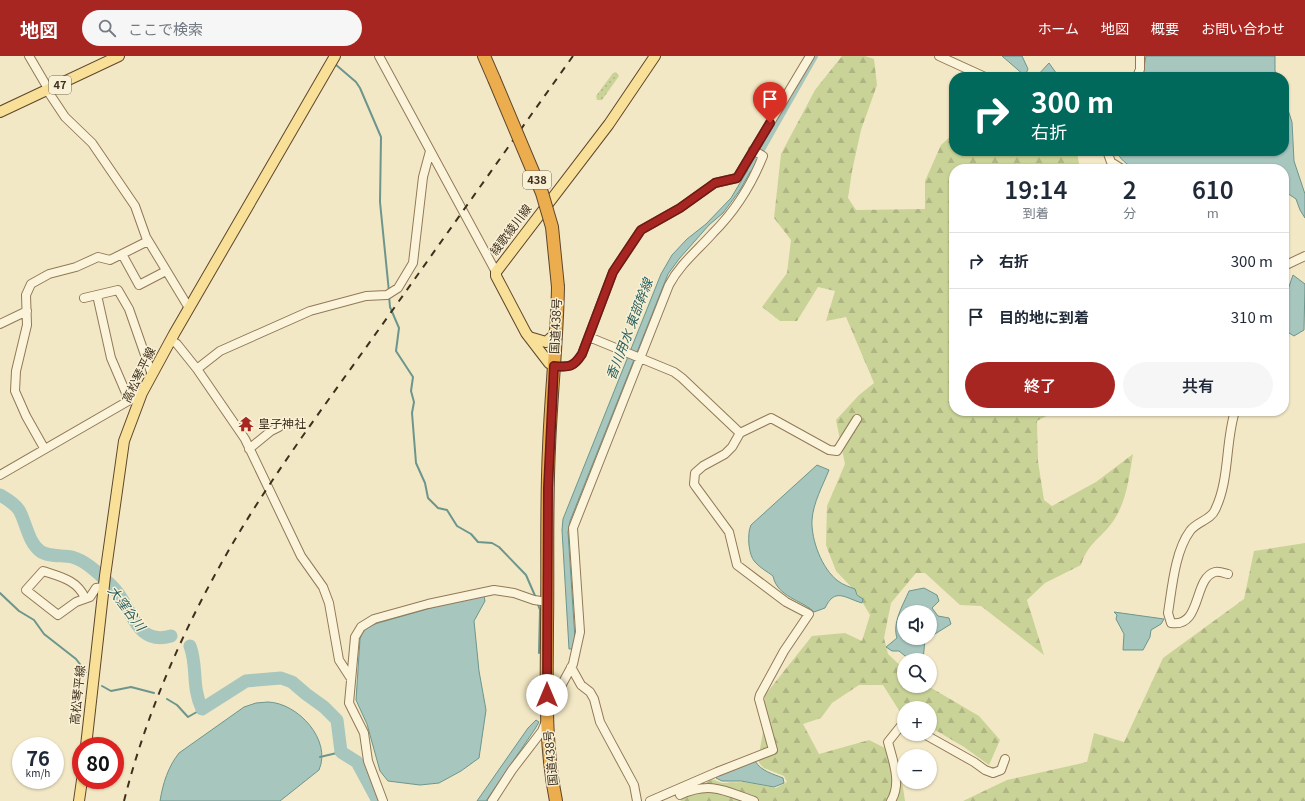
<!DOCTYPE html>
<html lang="ja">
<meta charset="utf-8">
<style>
:root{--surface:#fff;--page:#f6f6f7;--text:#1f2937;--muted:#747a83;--line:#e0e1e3;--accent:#a72621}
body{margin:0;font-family:Georgia,"Noto Sans JP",serif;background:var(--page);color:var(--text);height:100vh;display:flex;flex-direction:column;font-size:15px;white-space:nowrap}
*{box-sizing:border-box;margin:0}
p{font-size:13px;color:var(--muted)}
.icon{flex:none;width:22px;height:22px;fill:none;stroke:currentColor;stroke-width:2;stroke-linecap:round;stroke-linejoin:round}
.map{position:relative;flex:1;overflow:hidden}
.drawer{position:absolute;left:949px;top:108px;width:340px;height:252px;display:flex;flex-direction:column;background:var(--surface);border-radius:16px;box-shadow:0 1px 3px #0004}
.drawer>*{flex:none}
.guide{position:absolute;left:949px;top:16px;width:340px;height:84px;border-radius:16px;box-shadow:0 1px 3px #0004;background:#00695c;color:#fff;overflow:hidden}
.buttons{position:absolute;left:897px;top:549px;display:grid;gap:8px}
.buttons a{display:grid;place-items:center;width:40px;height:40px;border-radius:50%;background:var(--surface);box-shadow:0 1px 3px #0004;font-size:20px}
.speed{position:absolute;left:12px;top:681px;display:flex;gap:8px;font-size:20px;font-weight:700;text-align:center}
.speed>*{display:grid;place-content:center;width:52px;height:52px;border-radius:50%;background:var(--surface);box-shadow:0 1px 3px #0004;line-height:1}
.speed small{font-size:10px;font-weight:400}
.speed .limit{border:6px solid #d22;background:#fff;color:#111}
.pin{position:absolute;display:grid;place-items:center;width:34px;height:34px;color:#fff;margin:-41px -17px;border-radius:50% 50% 50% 0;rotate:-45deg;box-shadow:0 0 4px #0007}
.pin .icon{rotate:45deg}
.me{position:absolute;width:44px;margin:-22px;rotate:0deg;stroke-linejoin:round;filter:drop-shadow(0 0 3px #0008)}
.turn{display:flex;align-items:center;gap:14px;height:84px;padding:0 16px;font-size:18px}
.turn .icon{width:52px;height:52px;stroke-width:2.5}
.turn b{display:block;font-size:28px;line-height:34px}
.eta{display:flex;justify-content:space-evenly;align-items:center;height:68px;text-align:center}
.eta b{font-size:24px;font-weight:600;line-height:28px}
.action{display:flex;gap:8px;margin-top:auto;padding:8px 16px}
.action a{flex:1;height:46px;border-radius:24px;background:var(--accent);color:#fff;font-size:16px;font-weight:600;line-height:46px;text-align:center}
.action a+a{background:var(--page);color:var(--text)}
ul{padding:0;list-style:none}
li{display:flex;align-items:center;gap:12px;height:56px;padding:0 16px;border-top:1px solid var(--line)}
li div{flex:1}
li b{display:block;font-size:15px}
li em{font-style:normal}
header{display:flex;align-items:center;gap:24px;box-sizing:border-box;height:56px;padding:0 20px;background:var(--accent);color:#fff}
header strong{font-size:19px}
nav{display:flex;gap:22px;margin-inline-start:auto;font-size:14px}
.search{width:280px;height:36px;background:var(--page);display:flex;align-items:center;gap:10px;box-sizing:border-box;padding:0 14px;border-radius:22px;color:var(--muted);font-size:15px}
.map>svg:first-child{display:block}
.grass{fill:url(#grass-dots)}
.forest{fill:url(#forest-firs)}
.water{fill:#a7c6be;stroke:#6c968d}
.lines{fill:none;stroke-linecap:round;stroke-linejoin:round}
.stream{stroke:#6c968d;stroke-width:2}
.canal{stroke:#a7c6be;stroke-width:8}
.river{stroke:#a7c6be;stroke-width:13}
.minor-casing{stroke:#917958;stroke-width:10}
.major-casing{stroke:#5e462d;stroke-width:12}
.highway-casing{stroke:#5e462d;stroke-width:14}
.minor{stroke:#fcf4da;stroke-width:8}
.major{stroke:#f9e099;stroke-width:10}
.highway{stroke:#ebad4d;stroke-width:12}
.rail{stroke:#3f301e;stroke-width:2;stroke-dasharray:7 7;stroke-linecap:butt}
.highway-bridge-casing{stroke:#5e462d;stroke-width:14;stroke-linecap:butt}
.highway-bridge{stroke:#ebad4d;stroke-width:12}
.route-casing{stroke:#6d1915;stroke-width:10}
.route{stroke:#a72621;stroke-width:7}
.labels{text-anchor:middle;stroke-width:3;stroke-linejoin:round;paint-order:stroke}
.shield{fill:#f9f1d6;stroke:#776a55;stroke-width:1}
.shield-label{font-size:11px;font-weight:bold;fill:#3f301e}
.street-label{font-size:12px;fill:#3f301e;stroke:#f9f1d6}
.poi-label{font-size:12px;fill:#3f301e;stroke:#f9f1d6;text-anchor:start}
.water-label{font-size:13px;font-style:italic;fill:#2b6160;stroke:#f9f1d6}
</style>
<header>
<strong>地図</strong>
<div class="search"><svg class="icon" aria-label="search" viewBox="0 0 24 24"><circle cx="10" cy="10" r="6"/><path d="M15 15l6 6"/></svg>ここで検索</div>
<nav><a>ホーム</a><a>地図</a><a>概要</a><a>お問い合わせ</a></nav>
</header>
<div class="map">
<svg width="1305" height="745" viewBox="0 0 1305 745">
<defs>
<pattern id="grass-dots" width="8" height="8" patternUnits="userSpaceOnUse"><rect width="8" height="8" fill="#c9d397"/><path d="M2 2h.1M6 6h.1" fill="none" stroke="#aeb582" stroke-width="1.8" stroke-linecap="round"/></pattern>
<pattern id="forest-firs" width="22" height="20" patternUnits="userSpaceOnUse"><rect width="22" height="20" fill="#c9d397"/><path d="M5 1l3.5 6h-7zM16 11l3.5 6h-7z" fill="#aeb582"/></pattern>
</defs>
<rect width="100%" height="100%" fill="#f3e8c5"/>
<path class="grass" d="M616,16L619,20L602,44H597L596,40L613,17Z"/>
<path class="forest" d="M842,0H865L874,3L877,29L861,74L852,115L848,142L856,154L925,153V125L941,89L954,77V95H1076L1077,96L1080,113H954V355H1056L1037,365L1038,405L1044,444L1052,450L1096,426L1133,398C1129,421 1127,444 1114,464C1103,481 1088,486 1081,509L1045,527L1027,544L1044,599L981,550L960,549L925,517H916L891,547L884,582L888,598L904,613V630H928L979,660L1000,684L989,709L964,691L930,671V652H904V657L900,656L883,629H859L832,647L821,662L803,668L819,698L869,684L893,696L902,725L905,745H680L712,723L722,727L744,726L776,732L787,726L784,720L764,712L760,708L758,704L763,676L765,639L812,580L845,577L862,585L870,559L857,537L836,515L826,489L827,450L845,408L836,364L859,339L874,327L846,261L826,265L835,235L818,231L797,265H780L762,251L787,217L791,184L774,162L781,98L815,34Z
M1305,487V745H963L1007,724L1087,706L1094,677L1124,686L1163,602L1244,543L1254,495Z"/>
<path class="water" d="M1002,0H1022L1028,13L1025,20Z
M1146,0H1275V15L1278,21H1142Z
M1049,7L1059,21H1036Z
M1284,32L1288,40V54L1292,66L1294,105L1305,138V162L1300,154L1296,143L1284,135V113H1134C1127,108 1119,103 1117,95H1284Z
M755,102H758L740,134L723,157L709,169L679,203L668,218L570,465L568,476L575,583L572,593H569L562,474L563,463L661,218L672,199L687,183L706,168L731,142Z
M1293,219L1305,228L1304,274L1294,280L1284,274V245Z
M817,409L829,414C823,429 813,447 812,464C811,484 822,513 838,525C843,529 850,531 855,533L857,539L863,543L862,547C845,542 835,531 825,552L814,556C802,544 777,541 773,520C768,516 760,512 755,506C748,499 747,477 751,469Z
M924,532L937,539L939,545L932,552L938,560L949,562L951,568L930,581V556H904V582H928L925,584L923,604H910L899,595H892L886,591L897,582C892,567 903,549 909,535Z
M473,540H484L485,545L474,565L479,615L486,654L479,702L461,715L439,727L420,729L388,725L380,715L367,668L356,644L360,583C363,573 368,571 378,567Z
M1114,556L1164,563L1161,568L1151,574L1150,581L1143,594H1123L1124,578L1116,563L1117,559Z
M268,646C298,647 332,684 319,714L280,745H160C163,727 168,711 179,697L244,651L256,647Z
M536,664L539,666L535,673L486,745H477L528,672Z
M755,705C761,715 773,718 783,722L784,727L774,731L741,725H722L716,722V719Z"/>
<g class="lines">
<path class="stream" d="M335,8L356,26L360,32L381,81L380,146L389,236
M389,240L390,251L399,272L396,295L413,321L411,335L414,346L412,357L416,407L425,427L428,442L438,452L447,454L457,470L471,478L478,486L492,487L499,491L526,519L536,542
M0,537L19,555L34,564L44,578L76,603L86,616
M537,546L540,554L539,597
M102,630L111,635L131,631L154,637
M167,643L177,649L188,661L202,653
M320,701L341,696"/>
<path class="canal" d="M751,111L814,0"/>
<path class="river" d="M0,439C7,443 14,447 19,454C26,466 28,486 40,495C48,501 62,499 72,501C87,505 101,520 112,530C132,548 134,591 171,580
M190,590C198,611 191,629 202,653L246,625L281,622L292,626L306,638L324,651L337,664L341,696L357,706L378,745"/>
<g class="minor-casing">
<path id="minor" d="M29,0L46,29L47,34L65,61L92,87L135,150L146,181L189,252
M379,0L496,216
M939,0L985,21
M1137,21L1140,13V0
M1107,95L1111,106L1122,113
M122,198L139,229L166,215
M1284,210L1305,200
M97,239L111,302L129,344
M84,242L118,234L129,253L152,319
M0,268L27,255
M589,281L674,316L682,322L740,377
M171,284L177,288L197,313L245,383L301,500L323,531L329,547L339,604L350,621
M554,310C569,311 573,312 582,298L613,216L641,174L680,152L715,127L737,122L810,0
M197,313L220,295L310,255L366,240L387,239L398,232L413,207L423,121L430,95
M44,392L26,360L15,335L16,315L27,269L26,239L31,228L49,218L76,211L98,201L110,204L148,185
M249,393L271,375L279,371
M0,419L142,337
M1228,518C1224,517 1219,515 1215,516C1193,522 1202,572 1171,567L1168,557C1172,532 1175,495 1190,475C1196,466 1211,464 1215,454C1230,423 1225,387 1235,355
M85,542C77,524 61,521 43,515L26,534L58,559L76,546L90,541L96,532L104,531
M571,611L581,629L590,636L594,643L600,666L634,729L637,745
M924,678L974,706L985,714L993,717L1001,714L1005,703
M680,739C710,725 725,735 754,745
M383,745L368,705L364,677L349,647L355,581L361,571L374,563L428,548L494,534L514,537L534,544L548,546
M492,745L512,714L542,675L554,646L559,640L560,632L573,608L580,576L573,472L669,229C680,208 698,194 713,177C736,154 751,130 763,100L753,94
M650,745L717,716L773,694L759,643L760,639L784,595L809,558L786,546L737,509L729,476L696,431L694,428L695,417L703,410L725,398L732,391L740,377L771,362L829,394L837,395L857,363
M891,745C902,727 893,705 888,686L904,666"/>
</g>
<g class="major-casing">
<path id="major" d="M0,56L119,0
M529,281L546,286L553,280L556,272
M554,310L549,307L526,277L496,220V216L609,68L655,0
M86,690L105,520L124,385L142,337L174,278L335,0
M79,745L82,724"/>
</g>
<g class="highway-casing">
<path id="highway" d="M484,0L494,23
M556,745C544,687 547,628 547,570C548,511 546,451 549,392C551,338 557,285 558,231"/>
</g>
<use href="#minor" class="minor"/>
<use href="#major" class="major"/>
<use href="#highway" class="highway"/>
<path class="rail" d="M124,745C152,634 205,526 268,431C301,381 337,332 372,283C439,189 506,94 573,0"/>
<g class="highway-bridge-casing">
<path id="highway-bridge" d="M494,23L542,137L552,171L558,231"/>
</g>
<use href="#highway-bridge" class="highway-bridge"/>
</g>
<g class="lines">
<g class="route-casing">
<path id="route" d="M547,639L548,432L554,310C569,311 573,312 582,298L613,216L641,174L680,152L715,127L737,122L770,67"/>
</g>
<use href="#route" class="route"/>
</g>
<defs>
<g id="temple-bare" transform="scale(1.2)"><path d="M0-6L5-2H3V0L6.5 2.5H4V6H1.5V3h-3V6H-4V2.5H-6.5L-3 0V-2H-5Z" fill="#a72621" stroke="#f9f1d6" stroke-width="2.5" paint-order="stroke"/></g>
</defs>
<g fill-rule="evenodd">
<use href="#temple-bare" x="246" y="368"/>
</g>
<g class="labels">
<g class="shield">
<rect x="49" y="20" width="22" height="18" rx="3"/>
<rect x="523" y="115" width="28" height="18" rx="3"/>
</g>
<g class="shield-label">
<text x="60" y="33">47</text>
<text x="537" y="128">438</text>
</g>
<g class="street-label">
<text transform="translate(511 174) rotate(-53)" y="4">綾歌綾川線</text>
<text transform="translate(556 270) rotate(-87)" y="4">国道438号</text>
<text transform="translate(139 319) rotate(-64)" y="4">高松琴平線</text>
<text transform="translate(78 639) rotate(-84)" y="4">高松琴平線</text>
<text transform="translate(551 702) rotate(-95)" y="4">国道438号</text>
</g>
<g class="poi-label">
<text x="258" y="372">皇子神社</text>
</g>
<g class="water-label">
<text transform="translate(629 273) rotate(-69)" y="5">香川用水 東部幹線</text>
<text transform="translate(127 552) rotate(53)" y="5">大窪谷川</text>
</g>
</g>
</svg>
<div class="buttons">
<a><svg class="icon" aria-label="sound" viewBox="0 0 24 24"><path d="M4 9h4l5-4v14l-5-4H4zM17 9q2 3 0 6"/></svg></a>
<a><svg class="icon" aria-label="search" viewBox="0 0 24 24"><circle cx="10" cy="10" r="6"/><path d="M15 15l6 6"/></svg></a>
<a>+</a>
<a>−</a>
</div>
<div class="speed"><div>76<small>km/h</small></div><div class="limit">80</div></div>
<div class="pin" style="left:770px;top:67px;background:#d93025"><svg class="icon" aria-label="arrive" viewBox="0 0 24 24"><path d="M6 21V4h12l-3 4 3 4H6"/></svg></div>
<svg class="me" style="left:547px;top:639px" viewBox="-20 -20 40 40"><circle r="19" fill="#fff"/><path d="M0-13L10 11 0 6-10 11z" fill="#a72621"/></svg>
<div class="guide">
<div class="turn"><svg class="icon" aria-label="right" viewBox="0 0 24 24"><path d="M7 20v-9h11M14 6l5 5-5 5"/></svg><div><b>300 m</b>右折</div></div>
</div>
<section class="drawer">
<div class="eta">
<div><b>19:14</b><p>到着</p></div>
<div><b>2</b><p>分</p></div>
<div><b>610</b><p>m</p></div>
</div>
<ul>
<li><svg class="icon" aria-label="right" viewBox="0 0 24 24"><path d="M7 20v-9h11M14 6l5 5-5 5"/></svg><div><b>右折</b></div><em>300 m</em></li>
<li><svg class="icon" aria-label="arrive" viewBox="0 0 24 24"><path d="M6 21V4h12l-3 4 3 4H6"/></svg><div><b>目的地に到着</b></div><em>310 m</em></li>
</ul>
<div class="action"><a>終了</a><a>共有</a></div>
</section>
</div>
